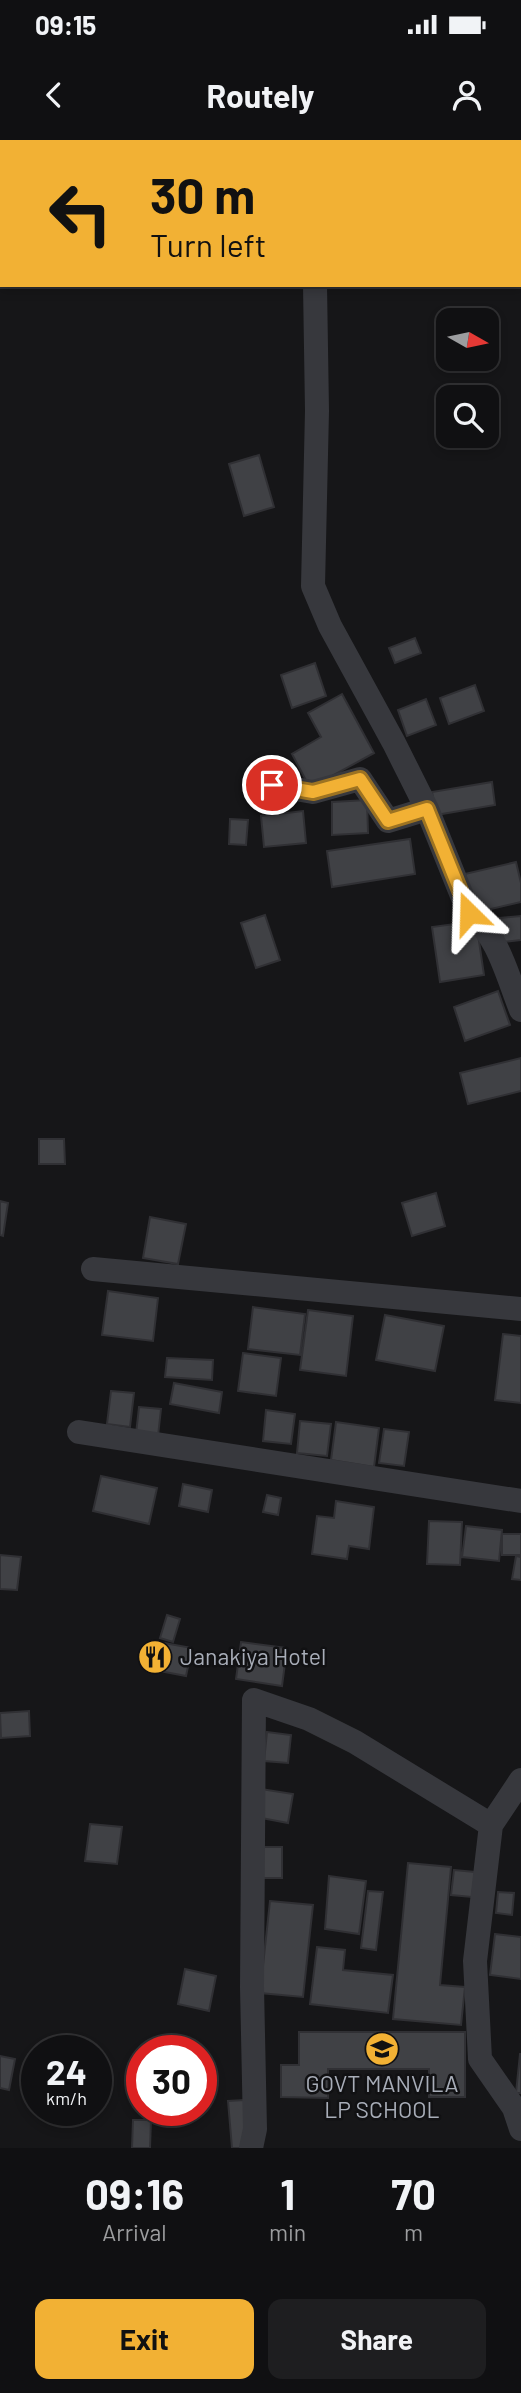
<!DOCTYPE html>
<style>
:root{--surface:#101012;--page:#1e1e20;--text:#f1f3f6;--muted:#9c9d9f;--line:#303032;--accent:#f2b134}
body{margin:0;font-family:Barlow,sans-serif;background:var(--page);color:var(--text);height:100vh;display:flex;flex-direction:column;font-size:26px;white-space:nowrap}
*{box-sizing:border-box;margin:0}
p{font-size:23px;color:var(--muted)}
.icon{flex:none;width:38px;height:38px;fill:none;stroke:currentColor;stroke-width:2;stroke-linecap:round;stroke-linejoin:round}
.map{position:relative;height:2008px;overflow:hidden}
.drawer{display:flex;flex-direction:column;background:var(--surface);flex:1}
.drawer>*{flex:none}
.guide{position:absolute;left:0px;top:0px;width:522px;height:147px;box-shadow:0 4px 10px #0003,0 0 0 2px var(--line);background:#f2b134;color:#111;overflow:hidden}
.needle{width:46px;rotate:99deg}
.buttons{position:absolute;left:436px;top:168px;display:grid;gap:14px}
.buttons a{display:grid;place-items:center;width:63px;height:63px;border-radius:14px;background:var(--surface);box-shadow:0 4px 10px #0003,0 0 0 2px var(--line);font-size:35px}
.speed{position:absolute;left:21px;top:1895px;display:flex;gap:14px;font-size:35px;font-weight:700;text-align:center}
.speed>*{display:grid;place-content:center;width:91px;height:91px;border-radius:50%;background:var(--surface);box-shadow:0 4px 10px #0003,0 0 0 2px var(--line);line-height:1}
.speed small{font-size:18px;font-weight:400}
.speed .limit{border:10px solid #d22;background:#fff;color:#111}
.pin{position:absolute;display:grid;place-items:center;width:60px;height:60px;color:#fff;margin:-30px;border:4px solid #fff;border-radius:50%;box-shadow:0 2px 7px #0007}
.me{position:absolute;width:77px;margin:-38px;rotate:338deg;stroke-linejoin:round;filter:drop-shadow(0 0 5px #0008)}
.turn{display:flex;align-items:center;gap:24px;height:147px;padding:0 35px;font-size:32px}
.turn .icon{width:91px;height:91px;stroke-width:2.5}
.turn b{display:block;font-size:49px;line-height:60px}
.eta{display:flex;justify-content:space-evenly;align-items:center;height:119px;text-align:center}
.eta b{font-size:42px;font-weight:700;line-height:49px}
.action{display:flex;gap:14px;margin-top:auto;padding:14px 35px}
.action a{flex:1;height:80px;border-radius:14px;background:var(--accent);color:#111;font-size:28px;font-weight:700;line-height:80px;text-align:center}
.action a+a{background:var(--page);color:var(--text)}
.status{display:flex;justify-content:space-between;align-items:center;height:49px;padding:0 35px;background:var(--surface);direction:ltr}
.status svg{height:19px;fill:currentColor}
header{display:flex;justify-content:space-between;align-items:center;height:91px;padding:0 35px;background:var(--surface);font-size:32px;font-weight:700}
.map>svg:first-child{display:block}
.building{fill:#404145;stroke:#303034;stroke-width:2}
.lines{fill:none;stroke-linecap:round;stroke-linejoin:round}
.minor{stroke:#37383d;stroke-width:24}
.route-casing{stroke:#9d7322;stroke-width:18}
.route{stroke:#f2b134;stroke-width:12}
.labels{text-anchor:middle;stroke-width:5;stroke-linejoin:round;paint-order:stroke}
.poi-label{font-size:23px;fill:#a8adb8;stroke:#111113;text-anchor:start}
</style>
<div class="status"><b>09:15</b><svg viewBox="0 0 49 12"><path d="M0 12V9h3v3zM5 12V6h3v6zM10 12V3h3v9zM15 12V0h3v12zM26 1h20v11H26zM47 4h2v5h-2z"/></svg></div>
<header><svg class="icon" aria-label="back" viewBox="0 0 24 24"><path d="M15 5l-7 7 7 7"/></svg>Routely<svg class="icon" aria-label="person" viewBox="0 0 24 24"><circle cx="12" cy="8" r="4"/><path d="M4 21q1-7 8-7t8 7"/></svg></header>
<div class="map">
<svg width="521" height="2008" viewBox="0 0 521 2008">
<rect width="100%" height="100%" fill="#161618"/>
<path class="building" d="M259,315L274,367L244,376L229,324Z
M415,498L421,513L395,523L389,508Z
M315,523L326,556L292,568L281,535Z
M475,545L484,571L449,584L440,558Z
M342,554L374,613L310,648L292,614L321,597L308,573Z
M426,559L436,585L407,596L398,570Z
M492,642L495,665L436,675L432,652Z
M367,660L368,693L332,695V662Z
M303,671L306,703L264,707L261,676Z
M230,679L248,680L246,705L229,704Z
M410,699L415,734L332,747L327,711Z
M516,722L521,743V762L474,773L465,734Z
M265,775L280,820L256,828L241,783Z
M521,776V800L503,802L500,778Z
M476,781L484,835L440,842L432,787Z
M498,851L510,885L465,901L454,867Z
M521,918V951L468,964L460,933Z
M39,999H64L65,1024H39Z
M436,1053L445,1086L412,1096L402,1063Z
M0,1061L8,1063L3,1096L0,1095Z
M150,1077L186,1084L178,1124L143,1118Z
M108,1151L158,1158L153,1201L102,1195Z
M253,1167L305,1174L300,1215L248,1209Z
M308,1170L353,1176L346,1236L300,1230Z
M385,1175L444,1186L435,1231L376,1220Z
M503,1194L521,1196V1263L495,1260Z
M243,1213L281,1218L276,1256L238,1251Z
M167,1218L213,1220L212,1240L165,1237Z
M174,1243L222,1252L219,1273L170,1264Z
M111,1251L134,1253L130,1287L107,1284Z
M139,1267L161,1269L158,1296L136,1294Z
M266,1270L295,1274L291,1304L263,1301Z
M300,1281L331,1284L327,1316L297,1313Z
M336,1282L379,1288L374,1327L331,1320Z
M384,1289L409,1292L404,1326L379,1323Z
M101,1336L157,1348L149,1384L93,1371Z
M183,1344L212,1350L208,1372L179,1366Z
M267,1355L281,1358L278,1375L263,1372Z
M336,1361L374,1367L369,1409L349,1406L347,1419L312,1414L317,1376L334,1378Z
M429,1381L462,1382L460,1425L427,1424Z
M466,1386L502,1390L499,1421L462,1417Z
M502,1394H521V1415H502Z
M0,1415L21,1417L17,1450L0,1449Z
M516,1416L521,1417V1440L512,1439Z
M167,1475L180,1479L173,1502L160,1498Z
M153,1501L192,1508L186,1536L149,1529Z
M241,1502L287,1508L282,1546L236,1539Z
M29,1571L30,1596L1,1598L0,1573Z
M267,1592L291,1595L288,1623L264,1621Z
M261,1649L293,1654L288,1683L256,1677Z
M90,1684L122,1687L117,1724L85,1721Z
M255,1707H282V1738H255Z
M408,1723L451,1727L440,1845L465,1847L461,1885L393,1879Z
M454,1730L475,1732L472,1757L451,1755Z
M329,1736L366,1741L359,1794L325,1789Z
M368,1751L383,1752L376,1810L361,1808Z
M498,1752L514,1753L512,1775L496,1773Z
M270,1761L313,1765L303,1857L260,1853Z
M495,1794L521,1797V1839L490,1835Z
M317,1807L345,1810L343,1830L393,1835L388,1873L310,1864Z
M185,1829L216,1836L209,1871L178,1864Z
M299,1892H465V1957H429V1929H328V1958L281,1957V1925H299Z
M520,1914H521V1953H516Z
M0,1916L15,1919L9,1950L0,1948Z
M244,1960L249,2008H232L228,1961Z
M133,1980H151L150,2008H132Z"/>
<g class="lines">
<path class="minor" d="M313,0V2
M315,145L317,271L313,446L330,486L394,603L427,669L469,773C498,794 508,838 521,870
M272,645L313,652L360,639L388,681L427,669
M93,1129L521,1169
M79,1292L521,1361
M521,1640L491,1685L475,1821L480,1919L514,1968L521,1989
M251,2008L255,1989L252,1847L254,1560L309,1579L355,1602L491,1685"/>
</g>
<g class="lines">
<g class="route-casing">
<path id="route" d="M272,645L313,652L360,639L388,681L427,669L469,773"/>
</g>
<use href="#route" class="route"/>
</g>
<defs>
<g id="restaurant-disc" transform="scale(1.75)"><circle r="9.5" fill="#f2b134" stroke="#111113"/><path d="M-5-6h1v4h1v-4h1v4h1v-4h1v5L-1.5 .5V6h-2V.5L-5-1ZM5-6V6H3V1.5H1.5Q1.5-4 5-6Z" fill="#111"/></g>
<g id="school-disc" transform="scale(1.75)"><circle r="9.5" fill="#f2b134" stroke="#111113"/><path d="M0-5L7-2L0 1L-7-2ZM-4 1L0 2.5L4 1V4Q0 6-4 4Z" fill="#111"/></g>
</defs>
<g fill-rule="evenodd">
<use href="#restaurant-disc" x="155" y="1517"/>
<use href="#school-disc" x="382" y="1909"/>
</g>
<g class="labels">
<g class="poi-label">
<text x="180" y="1525">Janakiya Hotel</text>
<text x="382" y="1952" text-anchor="middle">GOVT MANVILA<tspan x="382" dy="26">LP SCHOOL</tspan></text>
</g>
</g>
</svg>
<div class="buttons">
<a><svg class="needle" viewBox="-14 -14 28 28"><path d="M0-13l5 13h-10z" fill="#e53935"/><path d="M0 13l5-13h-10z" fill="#9c9d9f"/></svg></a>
<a><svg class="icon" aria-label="search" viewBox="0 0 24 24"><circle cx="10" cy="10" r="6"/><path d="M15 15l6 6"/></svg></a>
</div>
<div class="speed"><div>24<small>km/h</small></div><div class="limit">30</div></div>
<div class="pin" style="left:272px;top:645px;background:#d93025"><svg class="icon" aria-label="arrive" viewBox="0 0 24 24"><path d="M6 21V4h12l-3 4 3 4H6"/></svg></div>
<svg class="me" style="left:469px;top:773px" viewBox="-20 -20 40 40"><path d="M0-17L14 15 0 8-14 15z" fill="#f2b134" stroke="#fff" stroke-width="4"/></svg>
<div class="guide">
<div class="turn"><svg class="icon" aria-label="left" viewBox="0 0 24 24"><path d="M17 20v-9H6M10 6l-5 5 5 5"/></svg><div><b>30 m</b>Turn left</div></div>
</div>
</div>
<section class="drawer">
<div class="eta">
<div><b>09:16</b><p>Arrival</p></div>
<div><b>1</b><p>min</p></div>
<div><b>70</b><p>m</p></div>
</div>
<div class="action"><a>Exit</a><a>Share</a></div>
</section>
